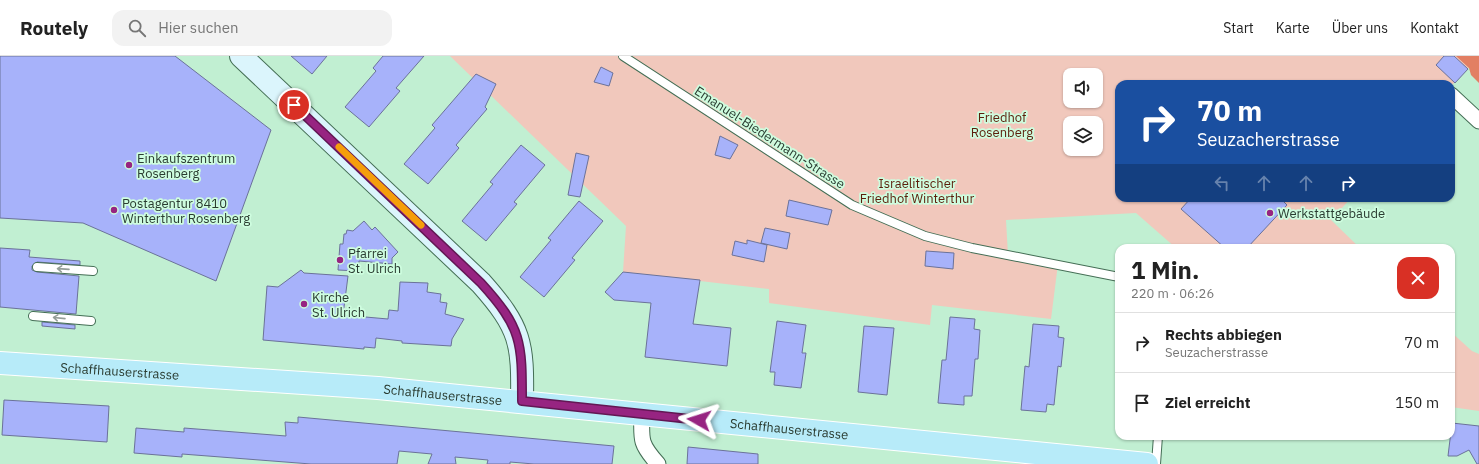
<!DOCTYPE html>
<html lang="de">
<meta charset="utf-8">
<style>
:root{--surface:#fff;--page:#f2f2f2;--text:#222;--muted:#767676;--line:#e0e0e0}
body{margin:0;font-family:"IBM Plex Sans",sans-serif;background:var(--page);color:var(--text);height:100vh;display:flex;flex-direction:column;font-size:15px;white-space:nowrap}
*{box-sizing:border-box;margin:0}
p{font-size:13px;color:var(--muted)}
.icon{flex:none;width:22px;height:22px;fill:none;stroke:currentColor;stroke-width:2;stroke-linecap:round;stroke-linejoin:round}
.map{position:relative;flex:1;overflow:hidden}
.sheet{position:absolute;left:1115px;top:188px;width:340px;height:196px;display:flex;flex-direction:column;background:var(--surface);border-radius:12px;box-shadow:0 1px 3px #0004}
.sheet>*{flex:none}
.banner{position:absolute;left:1115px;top:24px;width:340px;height:122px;border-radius:12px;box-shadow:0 1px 3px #0004;background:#1a4fa0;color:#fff;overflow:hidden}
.tools{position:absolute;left:1063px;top:12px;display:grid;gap:8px}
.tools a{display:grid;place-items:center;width:40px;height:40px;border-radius:8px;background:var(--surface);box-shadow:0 1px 3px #0004;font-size:20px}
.pin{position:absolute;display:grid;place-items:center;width:34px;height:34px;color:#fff;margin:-17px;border:2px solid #fff;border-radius:50%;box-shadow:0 1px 4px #0007}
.me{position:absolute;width:44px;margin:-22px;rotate:276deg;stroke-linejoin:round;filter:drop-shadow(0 0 3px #0008)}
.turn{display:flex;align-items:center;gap:14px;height:84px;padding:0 16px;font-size:18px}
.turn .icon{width:52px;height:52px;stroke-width:2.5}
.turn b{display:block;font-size:28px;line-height:34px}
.lanes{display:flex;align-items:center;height:38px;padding:0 16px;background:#0003;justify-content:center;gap:20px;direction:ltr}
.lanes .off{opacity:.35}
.round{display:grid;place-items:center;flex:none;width:42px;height:42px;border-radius:12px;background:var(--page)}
.summary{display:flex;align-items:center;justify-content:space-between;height:68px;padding:0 16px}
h1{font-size:24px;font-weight:700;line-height:30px}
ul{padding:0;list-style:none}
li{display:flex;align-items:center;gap:12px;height:60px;padding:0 16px;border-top:1px solid var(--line)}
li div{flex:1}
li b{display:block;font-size:15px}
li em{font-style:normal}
header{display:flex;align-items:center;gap:24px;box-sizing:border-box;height:56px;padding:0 20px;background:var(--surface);border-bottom:1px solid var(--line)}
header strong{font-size:19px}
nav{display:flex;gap:22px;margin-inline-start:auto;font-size:14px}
.search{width:280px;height:36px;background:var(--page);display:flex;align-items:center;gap:10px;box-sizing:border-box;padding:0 14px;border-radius:12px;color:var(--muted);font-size:15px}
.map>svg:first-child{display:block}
.green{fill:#f1c8bc;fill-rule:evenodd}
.forest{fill:#e27f63}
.building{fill:#a7b2fa;stroke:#6b7299}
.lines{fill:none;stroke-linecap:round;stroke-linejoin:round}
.lane-casing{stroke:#446e55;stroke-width:10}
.street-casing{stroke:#446e55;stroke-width:17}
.secondary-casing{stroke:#446e55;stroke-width:24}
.primary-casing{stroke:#fff;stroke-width:24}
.lane{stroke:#fff;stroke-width:8}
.street{stroke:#fff;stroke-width:15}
.secondary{stroke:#dbf5fc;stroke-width:22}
.primary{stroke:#b7ebf9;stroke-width:22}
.oneway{stroke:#949e98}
.route-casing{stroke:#621754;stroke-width:10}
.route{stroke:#972481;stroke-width:7}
.slow{stroke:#f59e0b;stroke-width:7}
.poi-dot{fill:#972481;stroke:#cefddf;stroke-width:1.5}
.labels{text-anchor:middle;stroke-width:3.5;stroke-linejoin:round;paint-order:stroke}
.park-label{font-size:13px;fill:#5c1e0b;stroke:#cefddf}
.street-label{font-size:13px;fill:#2a3c31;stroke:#cefddf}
.poi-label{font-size:13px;fill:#2a3c31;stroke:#cefddf;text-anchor:start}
</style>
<header>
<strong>Routely</strong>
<div class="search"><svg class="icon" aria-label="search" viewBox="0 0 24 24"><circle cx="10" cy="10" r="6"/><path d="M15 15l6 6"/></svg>Hier suchen</div>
<nav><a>Start</a><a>Karte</a><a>Über uns</a><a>Kontakt</a></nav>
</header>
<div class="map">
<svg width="1479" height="408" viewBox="0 0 1479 408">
<rect width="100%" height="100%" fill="#c1efd2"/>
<path class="green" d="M450,0H1479V1L1451,30V28H1119V142H1351L1331,164L1360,192H1176L1136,157L1006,164L1008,199L1058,208L1051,263L932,249L930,269L769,247V233L623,216L626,170ZM1070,19H1096V45H1070ZM1070,67H1096V93H1070Z
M1451,276L1472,295L1479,298V355L1451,351Z"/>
<path class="forest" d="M1456,0H1479V27L1471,19L1469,12Z"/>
<path class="building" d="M0,0H175L271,74L216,225L83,167L0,162Z
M291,0H327L312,18Z
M383,0H424L396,32L400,35L369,71L345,51L376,15L373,12Z
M1444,0H1454L1468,13L1455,27L1436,9Z
M601,11L613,17L609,30L594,26Z
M476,18L496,28L485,51L487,53L456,89L459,92L428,128L404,108L435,72L432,69Z
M720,80L738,89L730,103L715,99Z
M521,89L545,109L514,146L517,148L486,185L462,165L493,128L490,126Z
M576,97L589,100L580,141L568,139Z
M1191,142H1280L1287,149L1247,192H1225L1181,153Z
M789,144L832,154L828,169L786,160Z
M579,145L603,165L572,202L575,204L544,241L520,221L551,184L548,182Z
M364,165L372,174L375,171L398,196L392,202V208L359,205L358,215L338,214L340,188H343L344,178H346L347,174L353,175Z
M765,172L790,177L787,193L761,187Z
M747,184L767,189L764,206L732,199L735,185L747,188Z
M0,192L30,194L29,201L80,205V209L37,206L32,210V214L37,216L79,220L76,258L0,251Z
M926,195L954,197L953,213L925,210Z
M301,214L304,217L348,220L343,259L388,263L389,254L398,255L400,226L428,227L427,236L441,238L440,246L447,247L445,258L464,263L452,283L451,290L402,287V285L376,282L375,292L364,291V293L263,284L267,230L278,231Z
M623,216L700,224L693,268L731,272L727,310L645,301L651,247L614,244L605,236Z
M950,261L975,263L974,273L980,274L978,303H975L972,340H964V349L938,347L942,304H946Z
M777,265L806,269L802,297H806L801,332L774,329L775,316H770Z
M42,266L75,269V273L42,270Z
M1033,268L1059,270L1058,281L1064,282L1061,311L1058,310L1054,349L1047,348L1046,356L1021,354L1025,310L1029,311Z
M864,270L894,272L887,339L858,336Z
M4,344L109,350L107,386L2,379Z
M298,361L614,390L612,408H534L510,406V408H487L488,404L455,401L456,408H428L432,398L399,395L397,408H311L182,398V401L134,397L136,372L184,376V372L286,380L285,366L298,367Z
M1452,367L1479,370V408H1477L1469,394L1457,400H1448Z
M688,391L758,398V408H687Z"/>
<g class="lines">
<g class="lane-casing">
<path id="lane" d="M623,0L852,149L925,180L972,192L1119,221
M37,211L93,215
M33,260L91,265
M1156,408L1158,380"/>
</g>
<g class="street-casing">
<path id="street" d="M1451,39L1479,65
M642,358C641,384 640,388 658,408"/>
</g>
<g class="secondary-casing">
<path id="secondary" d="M241,0L481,227C521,272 523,287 522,345"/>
</g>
<g class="primary-casing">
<g id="primary">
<path id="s1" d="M0,307L378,332L1147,408"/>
</g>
</g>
<use href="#lane" class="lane"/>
<use href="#street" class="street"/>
<use href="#secondary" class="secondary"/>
<use href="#primary" class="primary"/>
</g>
<defs><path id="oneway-shaft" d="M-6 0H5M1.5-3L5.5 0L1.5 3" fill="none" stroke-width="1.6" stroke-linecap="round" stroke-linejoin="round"/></defs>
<g class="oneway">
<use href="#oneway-shaft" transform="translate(63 213) rotate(-176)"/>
<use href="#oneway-shaft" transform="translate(59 262) rotate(-174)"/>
</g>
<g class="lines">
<g class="route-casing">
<path id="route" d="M294,49L481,227C522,272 522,286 522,345L699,364"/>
</g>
<use href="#route" class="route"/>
<path class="slow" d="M339,91L421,169"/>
</g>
<g class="poi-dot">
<circle cx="129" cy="109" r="4"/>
<circle cx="114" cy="154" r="4"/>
<circle cx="1270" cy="157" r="4"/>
<circle cx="340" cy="204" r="4"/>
<circle cx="304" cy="248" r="4"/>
</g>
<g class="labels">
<g class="park-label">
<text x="1002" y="66">Friedhof<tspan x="1002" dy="15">Rosenberg</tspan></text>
<text x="917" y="132">Israelitischer<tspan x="917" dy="15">Friedhof Winterthur</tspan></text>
</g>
<g class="street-label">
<text transform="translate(770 81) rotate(33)" y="5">Emanuel-Biedermann-Strasse</text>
<text dy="5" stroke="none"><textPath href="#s1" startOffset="120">Schaffhauserstrasse</textPath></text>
<text dy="5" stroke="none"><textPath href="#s1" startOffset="444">Schaffhauserstrasse</textPath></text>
<text dy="5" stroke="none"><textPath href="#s1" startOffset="792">Schaffhauserstrasse</textPath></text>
</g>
<g class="poi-label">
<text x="137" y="107">Einkaufszentrum<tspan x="137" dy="15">Rosenberg</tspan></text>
<text x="122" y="152">Postagentur 8410<tspan x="122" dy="15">Winterthur Rosenberg</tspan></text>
<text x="1278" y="162">Werkstattgebäude</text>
<text x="348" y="202">Pfarrei<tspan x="348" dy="15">St. Ulrich</tspan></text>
<text x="312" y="246">Kirche<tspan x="312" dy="15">St. Ulrich</tspan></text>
</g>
</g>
</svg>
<div class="tools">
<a><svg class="icon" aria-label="sound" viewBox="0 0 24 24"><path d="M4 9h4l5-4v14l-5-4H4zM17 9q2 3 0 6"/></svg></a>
<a><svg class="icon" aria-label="layers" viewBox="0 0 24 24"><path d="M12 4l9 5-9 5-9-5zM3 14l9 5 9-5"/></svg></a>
</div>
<div class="pin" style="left:294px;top:49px;background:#d93025"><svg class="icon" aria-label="arrive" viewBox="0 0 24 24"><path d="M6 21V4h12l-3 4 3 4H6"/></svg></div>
<svg class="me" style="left:699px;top:364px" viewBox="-20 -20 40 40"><path d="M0-17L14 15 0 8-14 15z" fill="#972481" stroke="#fff" stroke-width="4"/></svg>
<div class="banner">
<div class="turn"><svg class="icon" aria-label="right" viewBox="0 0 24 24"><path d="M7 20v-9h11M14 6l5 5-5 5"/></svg><div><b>70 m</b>Seuzacherstrasse</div></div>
<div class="lanes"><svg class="icon off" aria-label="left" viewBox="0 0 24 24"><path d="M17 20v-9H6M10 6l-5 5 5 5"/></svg><svg class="icon off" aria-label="ahead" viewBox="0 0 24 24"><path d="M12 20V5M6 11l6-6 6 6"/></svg><svg class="icon off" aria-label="ahead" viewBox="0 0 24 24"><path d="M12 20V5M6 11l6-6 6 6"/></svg><svg class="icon" aria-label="right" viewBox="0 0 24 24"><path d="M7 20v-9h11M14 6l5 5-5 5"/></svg></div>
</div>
<section class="sheet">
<div class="summary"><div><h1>1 Min.</h1><p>220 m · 06:26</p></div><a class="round" style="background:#d93025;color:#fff"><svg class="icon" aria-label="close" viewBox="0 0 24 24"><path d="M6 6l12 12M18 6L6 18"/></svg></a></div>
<ul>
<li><svg class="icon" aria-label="right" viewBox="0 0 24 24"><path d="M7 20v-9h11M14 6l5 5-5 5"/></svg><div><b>Rechts abbiegen</b><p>Seuzacherstrasse</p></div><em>70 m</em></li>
<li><svg class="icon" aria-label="arrive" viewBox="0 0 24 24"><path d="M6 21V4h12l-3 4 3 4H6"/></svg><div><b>Ziel erreicht</b></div><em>150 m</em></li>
</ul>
</section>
</div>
